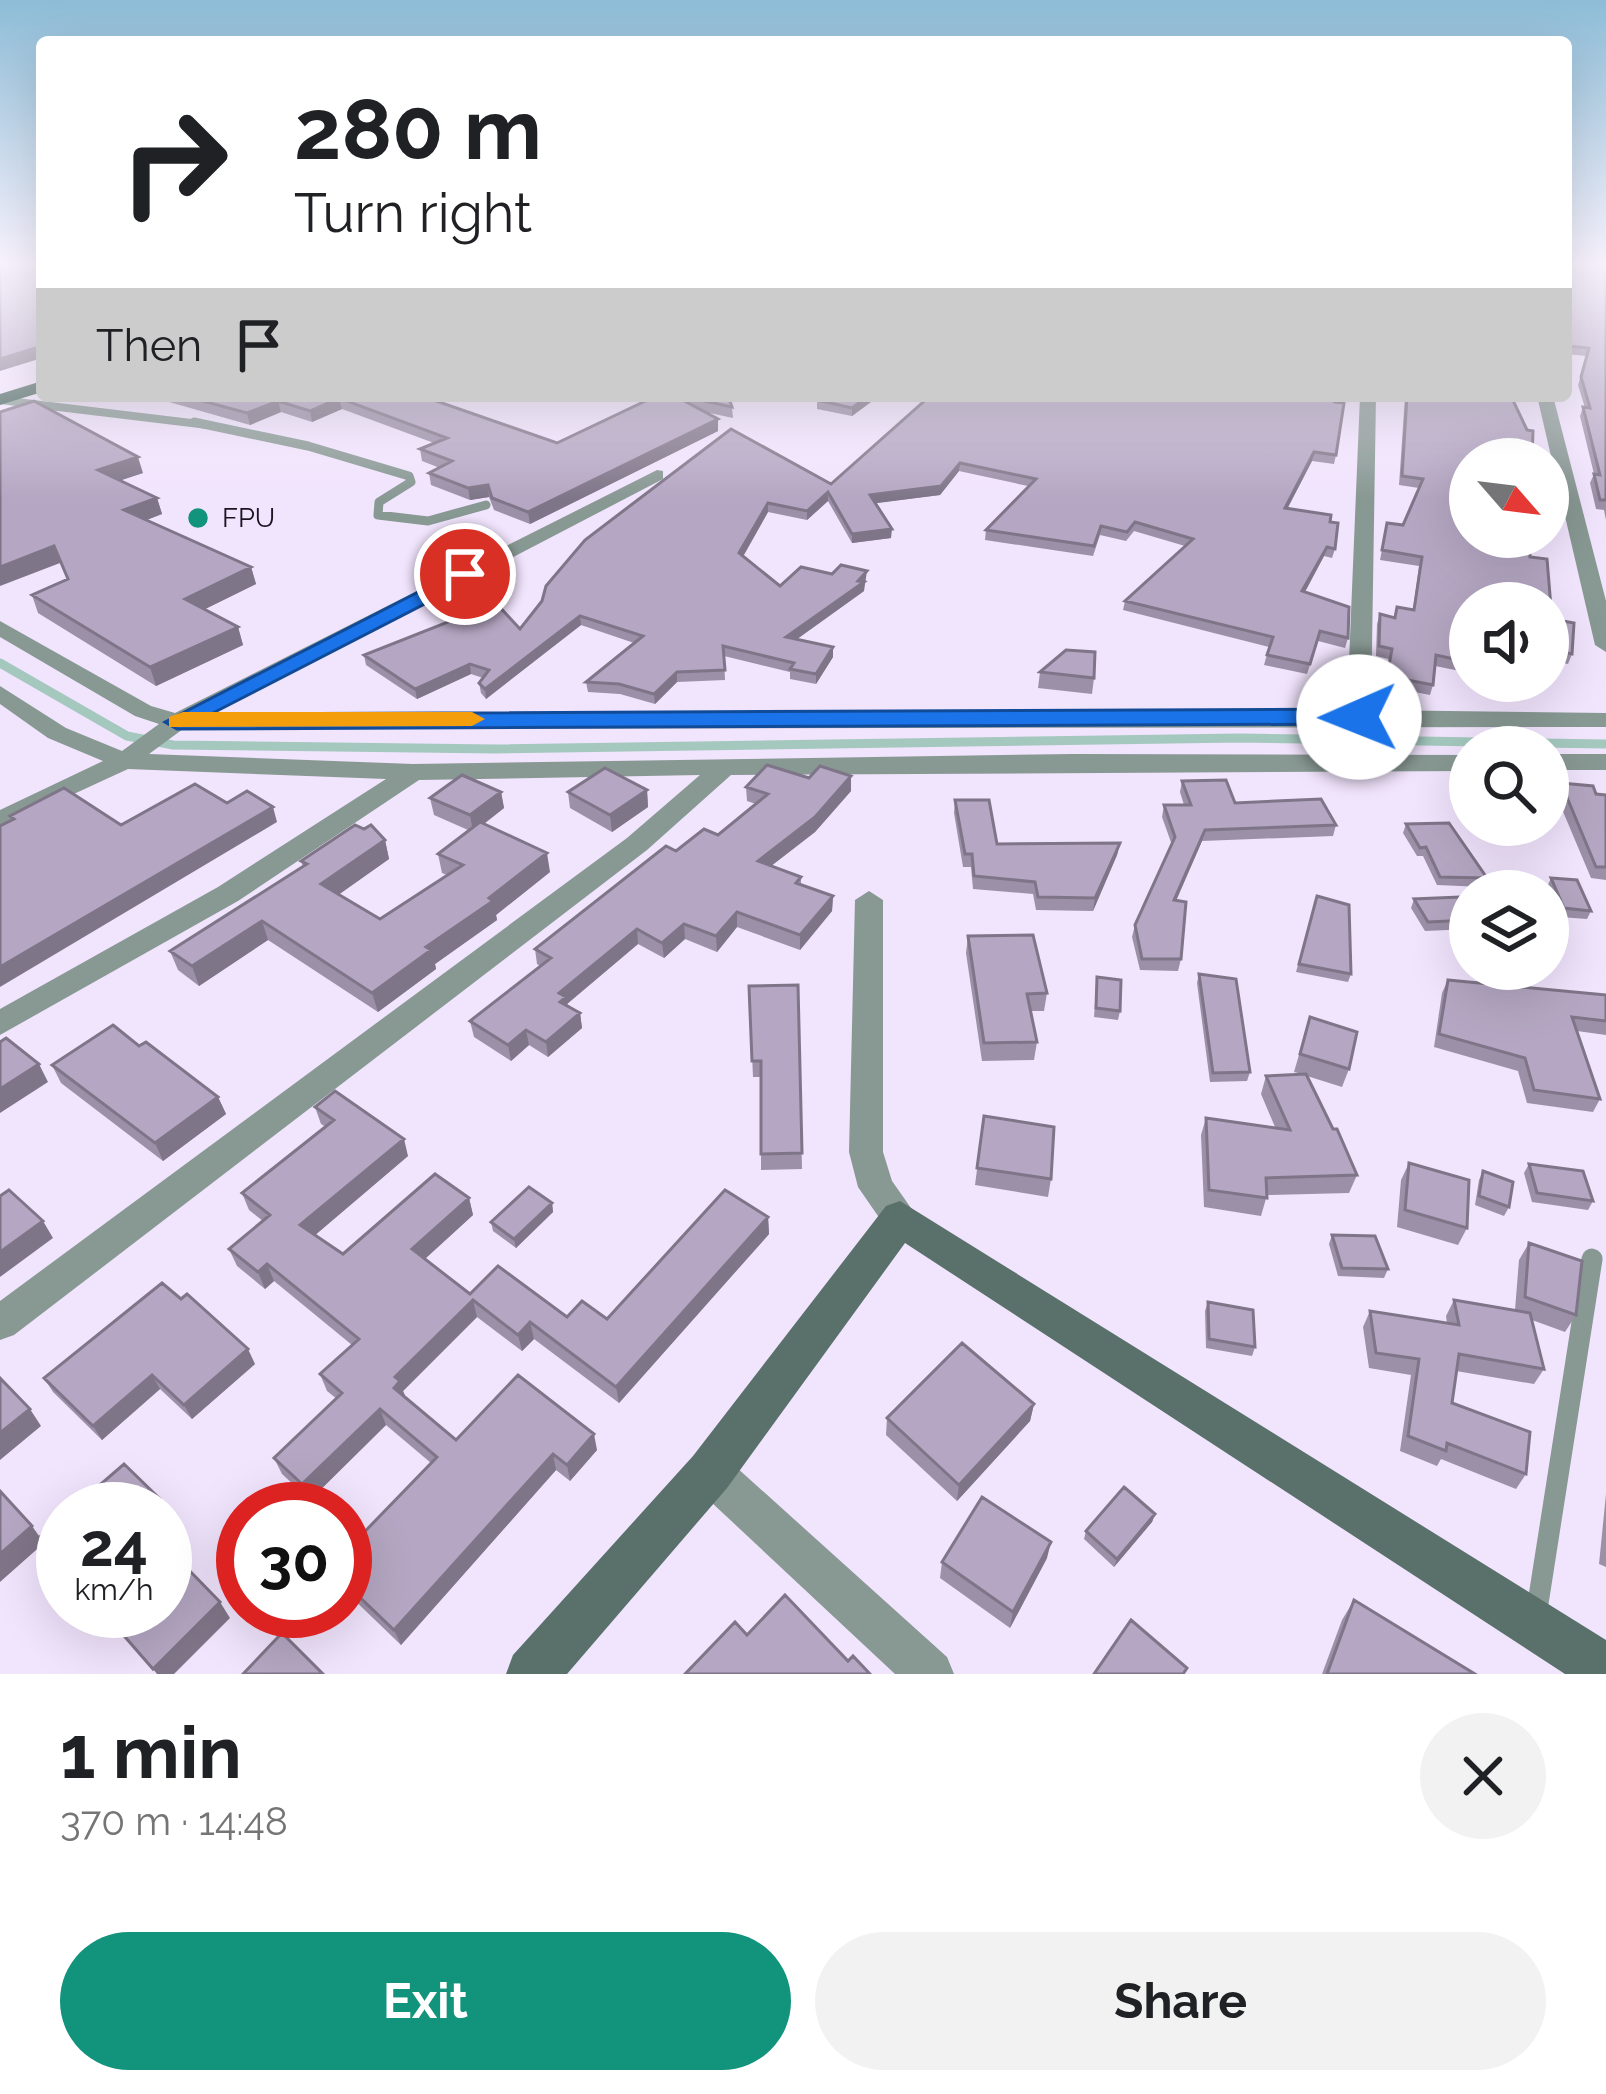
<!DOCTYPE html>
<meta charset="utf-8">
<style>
:root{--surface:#fff;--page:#f2f2f2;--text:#202124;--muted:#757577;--accent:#12937b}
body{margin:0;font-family:Raleway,sans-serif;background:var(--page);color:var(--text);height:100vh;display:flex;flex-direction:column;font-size:45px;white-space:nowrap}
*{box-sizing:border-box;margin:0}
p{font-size:39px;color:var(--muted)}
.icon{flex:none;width:66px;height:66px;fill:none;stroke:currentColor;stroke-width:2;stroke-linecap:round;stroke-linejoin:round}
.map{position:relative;height:1674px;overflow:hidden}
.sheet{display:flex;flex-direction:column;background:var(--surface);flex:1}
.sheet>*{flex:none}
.top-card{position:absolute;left:36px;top:36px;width:1536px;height:366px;border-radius:12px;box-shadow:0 12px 48px #0002;background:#fff;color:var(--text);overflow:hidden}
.needle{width:78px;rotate:118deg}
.fabs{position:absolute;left:1449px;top:438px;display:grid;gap:24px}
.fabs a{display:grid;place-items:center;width:120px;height:120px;border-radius:50%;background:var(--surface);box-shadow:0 12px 48px #0002;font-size:60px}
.speed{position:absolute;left:36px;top:1482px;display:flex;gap:24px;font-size:60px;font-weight:700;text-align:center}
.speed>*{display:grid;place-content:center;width:156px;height:156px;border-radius:50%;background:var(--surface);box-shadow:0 12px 48px #0002;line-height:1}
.speed small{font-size:30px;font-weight:400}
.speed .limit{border:18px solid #d22;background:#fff;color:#111}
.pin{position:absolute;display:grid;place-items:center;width:102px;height:102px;color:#fff;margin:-51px;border:6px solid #fff;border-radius:50%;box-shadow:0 3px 12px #0007}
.me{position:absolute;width:132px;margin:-66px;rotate:269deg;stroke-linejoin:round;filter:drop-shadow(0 0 9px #0008)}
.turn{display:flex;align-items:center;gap:42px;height:252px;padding:0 60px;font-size:54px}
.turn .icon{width:156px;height:156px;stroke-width:2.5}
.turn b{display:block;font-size:84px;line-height:102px}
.then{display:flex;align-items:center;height:114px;padding:0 60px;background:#0003;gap:24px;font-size:45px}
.round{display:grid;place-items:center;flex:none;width:126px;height:126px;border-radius:63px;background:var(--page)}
.summary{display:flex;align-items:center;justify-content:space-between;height:204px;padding:0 60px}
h1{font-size:72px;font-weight:700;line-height:90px}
.action{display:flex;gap:24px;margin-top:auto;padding:24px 60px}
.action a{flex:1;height:138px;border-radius:72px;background:var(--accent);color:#fff;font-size:48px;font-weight:700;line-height:138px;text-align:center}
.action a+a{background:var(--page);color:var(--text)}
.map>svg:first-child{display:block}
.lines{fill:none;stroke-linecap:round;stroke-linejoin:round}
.stream{stroke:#a4c8be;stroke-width:9}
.lane-far2{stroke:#889893;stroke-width:8}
.lane-far1{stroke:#889893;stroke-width:9}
.lane{stroke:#889893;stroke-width:21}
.street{fill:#889893;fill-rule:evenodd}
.secondary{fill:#59716a;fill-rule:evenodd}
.primary{fill:#37564d;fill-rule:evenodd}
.wall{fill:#9c90a8}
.shaded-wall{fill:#7f7588}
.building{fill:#b5a7c3;stroke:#7f7588;stroke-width:3}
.route{fill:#1a73e8;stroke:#114b97;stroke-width:3}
.slow{fill:#f59e0b}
.poi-dot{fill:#12937b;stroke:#f1e4fd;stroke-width:4.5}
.labels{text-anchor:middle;stroke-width:9;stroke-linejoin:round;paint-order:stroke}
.far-poi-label{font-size:27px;fill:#19141f;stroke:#f1e4fd;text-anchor:start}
</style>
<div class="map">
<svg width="1606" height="1674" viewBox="0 0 1606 1674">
<rect width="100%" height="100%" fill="#f1e4fd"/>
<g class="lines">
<path class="stream" d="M0,663L127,736L173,745L496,749L1240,738L1606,744"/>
<path class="lane-far2" d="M0,400L208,425"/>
<path class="lane-far1" d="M194,422L308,446L409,476L411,482L379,502L378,515L428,521L486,505"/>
<path class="lane" d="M1536,1616L1592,1259"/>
<path class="street" d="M1360,396H1376L1371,710L1606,713V727L183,729L149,754L413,764L1073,754L1470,755V771L731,775L647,850L14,1335L0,1340V1301L627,838L700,775L419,780L238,901L0,1035V1009L218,887L386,779L128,769L0,828V810L103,761L48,738L0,704V686L66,728L122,751L159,724L135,716L0,637V621L151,706L175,713L657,470L663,471V479L210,715L1347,710Z
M1537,396H1553L1606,601V652L1595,645Z
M1548,754H1606V770H1548Z
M869,891L883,900V1152L892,1181L918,1218L913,1229L900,1233L887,1229L858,1187L849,1152L855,900Z
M710,1451L725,1457L947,1657L954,1674H895L695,1487L689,1472L695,1457Z"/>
<path class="secondary" d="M900,1201L1606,1640V1674H1565L905,1243L727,1488L567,1674H506L513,1655L693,1456L886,1206Z"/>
<path class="primary" d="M42,381V392L0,405V394Z"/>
</g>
<path class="wall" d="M1566,264H1606V520L1604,510L1596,509L1590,483L1594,474L1580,416L1583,407L1585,408L1578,385L1587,356L1566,354Z
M148,396H422L557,443L656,396H728L732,407L733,418L705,412L718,431L530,524L494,510L489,497L470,500L431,485L429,473L440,468L422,461L420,449L434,443L342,409L312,422L281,412L250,425Z
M794,396H879L852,416L817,409V402Z
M930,396H1341L1337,402L1336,455L1334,464L1312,461L1287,509L1330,522L1335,549L1332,558L1324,556L1305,592L1348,638L1345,648L1318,641L1307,674L1264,665L1269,647L1123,610L1125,601L1185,546L1134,531L1126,541L1100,535L1093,556L985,540L986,530L1028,486L959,471L940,495L875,503L891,538L852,543L828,501L807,520L768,512L743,556L780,586L832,574L866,580L864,583V591L797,639L833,647V657L816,684L790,679V672L724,656L725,680L677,682L655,704L620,694L588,692L586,682L634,643L581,625L486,699L481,693L479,683L483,678L471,674L417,699L366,665L364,655L520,629L585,540L831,484Z
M1405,396H1511L1527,430L1533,431L1532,459H1470V537H1530V557L1547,559L1552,619L1574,623L1572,654L1568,664L1548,660V603H1470V663L1463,662L1460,671L1435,666L1433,685L1430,695L1384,686L1389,659L1376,656L1377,624L1380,614L1393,618L1397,607L1413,610L1419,566L1380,560L1387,523L1403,525L1419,488L1399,485Z
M0,412L143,473L120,480L157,498L162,514L146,520L251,567L256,584L205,609L238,627L243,645L156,686L38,613L32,595L67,579Z
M1040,672L1094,678L1092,694L1038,688Z
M1182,781L1235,803L1336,825L1333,836L1202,841L1176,901L1181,959L1178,971L1140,970L1132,937L1135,925L1172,845L1162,817L1164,805H1184L1180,792Z
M1561,783L1606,795V880L1591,878L1556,795Z
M746,787L851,791L815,832L771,866L801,877V885L833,896L832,911L800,950L737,927L717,952L685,939L664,958L638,944L567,1004L580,1013L582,1028L548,1057L529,1045L511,1061L474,1037L470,1021L540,966L537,964L535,949L676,851L718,835L756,804L747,801Z
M647,790L648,807L612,832L570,808L568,792Z
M501,792L504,808L484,824L550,872L496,915L497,920L435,964L436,969L378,1012L268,940L199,986L178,970L170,951L303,867L301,861L385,840L389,859L339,894L380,919L447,875L442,873L438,854L468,830L434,815L430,798Z
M955,800L997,844L1120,843L1117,855L1093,911L1036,910L1033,894L973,889L971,867H963L954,813Z
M1406,824L1487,878L1483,887L1437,885L1423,856H1417L1403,833Z
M1551,878L1591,911L1587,919L1560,917L1547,887Z
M1317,896L1351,974L1348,982L1296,972Z
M1414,899L1470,913V929L1425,931L1411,908Z
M968,936L1047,993L1044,1011H1031L1037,1042L1034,1060L982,1061L966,953Z
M1199,974L1250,1072L1247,1081L1210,1082L1197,983Z
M1097,977L1120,1011L1118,1020L1094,1017Z
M1448,980L1606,995V1035L1577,1031L1600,1099L1593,1112L1527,1103L1518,1071L1434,1047L1442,993Z
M798,985L802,1169L761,1170V1077H753L749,986Z
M1310,1017L1349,1069L1342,1087L1307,1076L1357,1175L1349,1193L1267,1195L1261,1216L1204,1207L1201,1135L1206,1118L1275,1127L1261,1094L1266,1076L1302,1074L1294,1072Z
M139,1046L218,1097L226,1114L163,1161L61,1083L52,1065Z
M315,1107L408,1156L315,1235L343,1254L469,1198L473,1215L425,1259L470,1294L567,1317L607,1319L768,1217L769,1234L619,1403L534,1339L522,1351L477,1317L403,1391L406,1398L456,1440L597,1450L570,1481L556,1470L401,1645L345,1591V1552L431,1463L386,1425L310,1500L282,1474L274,1458L337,1399L327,1391L320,1374L352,1345L274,1281L265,1289L237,1266L229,1249L263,1221L249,1210L242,1193L326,1127L321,1124Z
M984,1116L1051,1179L1048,1197L975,1185Z
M1409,1163L1467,1228L1458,1245L1397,1227L1401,1180Z
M1529,1164L1593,1201L1588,1210L1532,1202L1524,1173Z
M1483,1171L1509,1207L1504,1216L1475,1205L1479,1180Z
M552,1203L553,1212L516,1248L493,1231L491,1222Z
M1332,1235L1388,1269L1384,1278L1338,1276L1329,1244Z
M1529,1243L1576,1315L1565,1332L1532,1320L1544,1369L1534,1384L1456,1371L1452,1403L1526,1474L1516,1489L1441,1459L1437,1466L1400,1451L1411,1375L1369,1368L1363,1327L1370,1311L1447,1323L1446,1316L1454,1300L1515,1310L1519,1260Z
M1208,1302L1255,1347L1252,1356L1206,1348L1205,1311Z
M255,1364L192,1419L160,1389L102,1440L53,1392L44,1378Z
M1034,1404L1030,1421L957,1501L886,1435L887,1418Z
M1606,1494V1567L1599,1564Z
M1155,1514L1152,1522L1114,1567L1084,1539L1086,1531Z
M1047,1558L1010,1628L940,1578L942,1562Z
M1354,1600L1475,1674H1322L1342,1620Z"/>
<path class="shaded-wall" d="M42,346V358L0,371V359Z
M868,396H879L852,416V408Z
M339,398L342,409L312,422L310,411Z
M278,401L281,412L250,425L247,413Z
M718,419V431L530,524L528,512Z
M1314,452L1312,461L1283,517L1285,508Z
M138,457L143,473L104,486L98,470Z
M960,463L959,471L940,495L870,504V495Z
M488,485L489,497L470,500L468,488Z
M828,492V501L807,520V511Z
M157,498L162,514L129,527L124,510Z
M768,503V512L740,562L739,553Z
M892,529L891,538L852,543V534Z
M54,546L60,563L0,586V567Z
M1327,547L1324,556L1300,601L1302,591Z
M251,567L256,584L191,616L185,599Z
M867,571L864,591L786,647V637L858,581Z
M580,616L581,625L486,699L485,689Z
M238,627L243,645L156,686L150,667Z
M833,647V657L816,684V674Z
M470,664L471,674L417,699L415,689Z
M677,672V682L655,704L654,694Z
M851,776V791L815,832L758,876V861Z
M647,790L648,807L612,832L610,815Z
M501,792L504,808L473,832L470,815Z
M273,807L277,822L0,987V967Z
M1205,830L1202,841L1171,912L1174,900Z
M385,840L389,859L327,903L321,884Z
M1120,843L1117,855L1093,911L1095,898Z
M547,853L550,872L496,915L497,920L435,964L436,969L378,1012L372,993L426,947Z
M833,896L832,911L800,950V935Z
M737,912V927L717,952L716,936Z
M262,921L268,940L199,986L192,966Z
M684,924L685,939L664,958L662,943Z
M637,929L638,944L567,1004L568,1012L563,1017L559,993Z
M580,1013L582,1028L548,1057L546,1042Z
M526,1030L529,1045L511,1061L508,1045Z
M39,1064L48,1082L0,1113V1089Z
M218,1097L226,1114L163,1161L155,1143Z
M404,1139L408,1156L307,1242L300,1225Z
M469,1198L473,1215L417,1266L412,1249Z
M552,1203L553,1212L516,1248L514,1239Z
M768,1217L769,1234L619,1403L616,1387Z
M43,1221L53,1238L0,1277V1252Z
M267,1264L274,1281L265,1289L258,1272Z
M473,1300L477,1317L403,1391L406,1398L394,1388L395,1377Z
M530,1322L534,1339L522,1351L518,1335Z
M248,1349L255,1364L192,1419L184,1405Z
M152,1375L160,1389L102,1440L93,1426Z
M1034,1404L1030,1421L957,1501L959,1485Z
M30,1409L41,1426L0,1460V1433Z
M380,1409L386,1425L310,1500L302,1484Z
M594,1434L597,1450L570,1481L567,1465Z
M553,1454L556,1470L401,1645L394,1630Z
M160,1499L170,1516L165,1520V1509H149Z
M1155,1514L1152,1522L1114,1567L1117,1559Z
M32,1526L44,1543L0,1582V1554Z
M1051,1542L1047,1558L1010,1628L1013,1612Z
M220,1602L230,1618L174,1674H157L153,1669Z"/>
<path class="building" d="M0,264H42V346L0,359Z
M1566,264H1606V500H1600L1594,474L1600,475L1583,407L1590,408L1581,377L1589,348L1567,346L1566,343Z
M184,396H422L557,443L656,396H675L718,419L528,512L492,498L488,485L468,488L429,473L452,461L420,449L447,438L339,398L310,411L278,401L247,413Z
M681,396H728L732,407Z
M823,396H868L852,408L817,400Z
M930,396H1338L1335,402L1344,403L1336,455L1314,452L1285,508L1331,515L1330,522L1338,523L1335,549L1327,547L1302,591L1349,607L1348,638L1320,631L1310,664L1267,655L1273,637L1125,601L1193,539L1135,522L1127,532L1101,526L1094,546L986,530L1036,479L960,463L941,486L870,495L892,529L852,534L828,492L807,511L768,503L739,553L780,586L801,567L832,574L841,565L867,571L858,581L864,582L786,637L833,647L816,674L790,669L794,663L723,646L725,670L677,672L654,694L619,684L586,682L643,636L580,616L485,689L479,683L489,670L470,664L415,689L364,655L496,603L520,629L542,601L546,586L585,540L731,429L831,484Z
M1407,396H1511L1527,430L1533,431L1532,459H1470V537H1530V557L1547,559L1552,619L1574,623L1572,654L1548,649V603H1470V652L1464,651L1463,661L1436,655L1433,685L1387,676L1392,649L1379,646L1380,614L1395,618L1397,607L1414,610L1422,557L1382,550L1387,523L1403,525L1423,479L1402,476Z
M34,401L138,457L98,470L157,498L124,510L251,567L185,599L238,627L150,667L32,595L68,579L54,546L0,567V412Z
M1066,650L1095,652L1094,678L1040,672Z
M767,765L809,778L820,766L851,776L815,817L758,861L801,877L796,883L833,896L800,935L737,912L716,936L684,924L662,943L637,929L559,993L566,997L560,1002L580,1013L546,1042L526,1030L508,1045L470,1021L551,958L535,949L666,846L676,851L704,829L718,835L768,794L746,787Z
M605,768L647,790L610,815L568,792Z
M462,775L501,792L470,815L430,798Z
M1226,780L1235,803L1321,799L1336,825L1205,830L1174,900L1186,902L1181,959H1142L1135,925L1175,837L1164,805H1191L1182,781Z
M1561,783L1593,786L1596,794L1606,795V867H1596Z
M195,784L227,803L247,791L273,807L0,967V826L14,819L10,816L64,788L121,825Z
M955,800H989L997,844L1120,843L1095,898L1038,897L1035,882L974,876L972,854H965Z
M480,822L547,853L489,898L493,901L426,947L431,950L372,993L262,921L192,966L170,951L307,864L301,861L355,825L364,829L371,825L385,840L321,884L380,919L463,865L438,854Z
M1449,823L1487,878L1440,877L1426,847L1420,848L1406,824Z
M1551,878L1577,880L1591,911L1564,908Z
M1317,896L1349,905L1351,974L1299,964Z
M1460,897L1470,913V920L1428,922L1414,899Z
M1033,935L1047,993L1027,994L1037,1042L984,1043L968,936Z
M1199,974L1236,979L1250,1072L1213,1073Z
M1097,977L1121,980L1120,1011L1096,1008Z
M1448,980L1606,995V1021L1572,1017L1600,1099L1534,1090L1525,1058L1439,1034Z
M798,985L802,1153L761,1154V1061H752L749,986Z
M1310,1017L1357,1032L1349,1069L1300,1054Z
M113,1025L139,1046L146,1042L218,1097L155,1143L52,1065Z
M6,1038L39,1064L0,1089V1042Z
M1306,1074L1333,1129H1337L1357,1175L1266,1178L1267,1198L1209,1190L1206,1118L1290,1130L1266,1076Z
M335,1091L404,1139L300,1225L343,1254L435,1174L469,1198L412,1249L470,1294L498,1266L567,1317L582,1301L607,1319L725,1190L768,1217L616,1387L530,1322L518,1335L473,1300L395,1377L400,1381L394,1388L456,1440L518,1375L594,1434L567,1465L553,1454L394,1630L345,1583V1552L437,1457L380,1409L302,1484L274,1458L342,1393L320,1374L359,1339L267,1264L258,1272L229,1249L270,1215L242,1193L334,1120L315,1107Z
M984,1116L1054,1127L1051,1179L977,1168Z
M1409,1163L1469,1180L1467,1228L1405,1210Z
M1529,1164L1583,1171L1593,1201L1537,1193Z
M1483,1171L1513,1182L1509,1207L1479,1196Z
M529,1187L552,1203L514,1239L491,1222Z
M9,1190L43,1221L0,1252V1196Z
M1332,1235L1375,1236L1388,1269L1342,1268Z
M1529,1243L1582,1261L1576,1315L1525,1297Z
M162,1283L181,1299L187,1294L248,1349L184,1405L152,1375L93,1426L44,1378Z
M1454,1300L1530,1313L1544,1369L1459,1354L1452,1403L1530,1432L1526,1474L1447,1443L1446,1451L1408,1436L1419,1359L1376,1353L1370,1311L1459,1325Z
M1208,1302L1253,1310L1255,1347L1209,1339Z
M962,1343L1034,1404L959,1485L887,1418Z
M0,1378L30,1409L0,1433Z
M124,1464L160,1499L149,1509H72Z
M1124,1487L1155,1514L1117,1559L1086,1531Z
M0,1491L32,1526L0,1554Z
M982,1497L1051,1542L1013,1612L942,1562Z
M63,1517V1563L40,1537Z
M185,1566L220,1602L153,1669L119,1630L138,1611H165V1585Z
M785,1595L848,1661L853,1656L870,1674H685L735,1622L747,1635Z
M1354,1600L1475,1674H1327Z
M1131,1620L1187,1668L1183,1674H1094Z
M282,1633L323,1674H243Z"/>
<linearGradient id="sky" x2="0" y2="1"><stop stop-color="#8dbcd7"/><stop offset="0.53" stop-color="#f9f3fe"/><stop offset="1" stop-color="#f9f3fe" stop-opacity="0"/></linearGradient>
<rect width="1606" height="499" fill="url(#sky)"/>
<path class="route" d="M465,568L473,570V579L211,714L1359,709L1371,717L1359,724L177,729L165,722Z"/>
<path class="slow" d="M183,712H472L485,719L472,726L169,727V717Z"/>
<circle class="poi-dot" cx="198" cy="518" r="12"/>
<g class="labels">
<g class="far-poi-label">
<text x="222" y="527">FPU</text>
</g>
</g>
</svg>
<div class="fabs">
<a><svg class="needle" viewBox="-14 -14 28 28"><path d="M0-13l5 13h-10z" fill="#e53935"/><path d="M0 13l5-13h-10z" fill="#757577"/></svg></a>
<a><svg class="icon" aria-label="sound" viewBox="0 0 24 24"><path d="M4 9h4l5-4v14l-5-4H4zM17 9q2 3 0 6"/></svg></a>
<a><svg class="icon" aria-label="search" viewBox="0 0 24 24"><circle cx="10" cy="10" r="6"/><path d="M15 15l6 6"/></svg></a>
<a><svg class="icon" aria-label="layers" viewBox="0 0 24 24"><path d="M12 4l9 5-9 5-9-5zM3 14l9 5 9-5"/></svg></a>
</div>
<div class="speed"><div>24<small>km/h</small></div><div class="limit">30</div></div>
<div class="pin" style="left:465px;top:574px;background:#d93025"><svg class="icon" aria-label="arrive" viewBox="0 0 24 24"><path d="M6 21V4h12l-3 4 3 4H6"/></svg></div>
<svg class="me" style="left:1359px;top:717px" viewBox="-20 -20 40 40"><circle r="19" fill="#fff"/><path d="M0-13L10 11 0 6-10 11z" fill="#1a73e8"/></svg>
<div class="top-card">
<div class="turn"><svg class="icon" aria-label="right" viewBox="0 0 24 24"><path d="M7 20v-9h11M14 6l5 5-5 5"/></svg><div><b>280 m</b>Turn right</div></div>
<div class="then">Then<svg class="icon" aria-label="arrive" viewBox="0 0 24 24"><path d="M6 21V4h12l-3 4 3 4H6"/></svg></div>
</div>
</div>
<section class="sheet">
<div class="summary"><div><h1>1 min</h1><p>370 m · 14:48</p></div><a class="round"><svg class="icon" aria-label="close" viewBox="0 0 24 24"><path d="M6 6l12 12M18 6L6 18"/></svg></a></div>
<div class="action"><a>Exit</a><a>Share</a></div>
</section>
